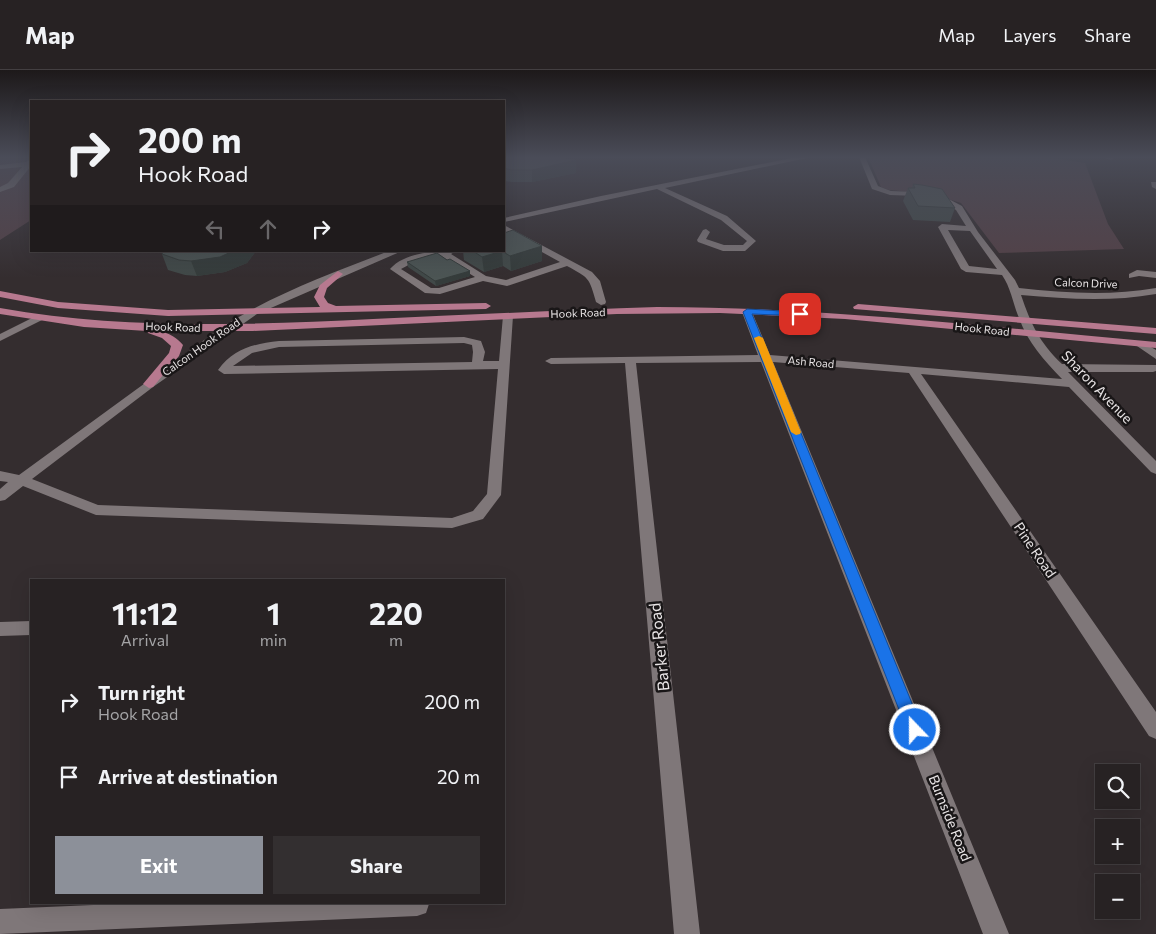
<!DOCTYPE html>
<meta charset="utf-8">
<style>
:root{--surface:#272223;--page:#332f30;--text:#f1f3f6;--muted:#a4a4a6;--line:#433f41;--accent:#8c9099}
body{margin:0;font-family:Commissioner,sans-serif;background:var(--page);color:var(--text);height:100vh;display:flex;flex-direction:column;font-size:19px;white-space:nowrap}
*{box-sizing:border-box;margin:0}
p{font-size:16px;color:var(--muted)}
.icon{flex:none;width:28px;height:28px;fill:none;stroke:currentColor;stroke-width:2;stroke-linecap:round;stroke-linejoin:round}
.map{position:relative;flex:1;overflow:hidden}
.details{position:absolute;left:30px;top:509px;width:475px;height:325px;display:flex;flex-direction:column;background:var(--surface);border-radius:0px;box-shadow:0 5px 20px #0002,0 0 0 1px var(--line)}
.details>*{flex:none}
.top-card{position:absolute;left:30px;top:30px;width:475px;height:152px;border-radius:0px;box-shadow:0 5px 20px #0002,0 0 0 1px var(--line);background:#272223;color:var(--text);overflow:hidden}
.controls{position:absolute;left:1095px;top:694px;display:grid;gap:10px}
.controls a{display:grid;place-items:center;width:45px;height:45px;border-radius:0px;background:var(--surface);box-shadow:0 5px 20px #0002,0 0 0 1px var(--line);font-size:25px}
.pin{position:absolute;display:grid;place-items:center;width:42px;height:42px;color:#fff;margin:-21px;border-radius:10px;box-shadow:0 2px 8px #0006}
.me{position:absolute;width:55px;margin:-28px;rotate:338deg;stroke-linejoin:round;filter:drop-shadow(0 0 4px #0008)}
.turn{display:flex;align-items:center;gap:18px;height:105px;padding:0 25px;font-size:22px}
.turn .icon{width:65px;height:65px;stroke-width:2.5}
.turn b{display:block;font-size:35px;line-height:42px}
.lanes{display:flex;align-items:center;height:48px;padding:0 25px;background:#0003;justify-content:center;gap:25px;direction:ltr}
.lanes .off{opacity:.35}
.eta{display:flex;justify-content:space-evenly;align-items:center;height:85px;text-align:center}
.eta b{font-size:30px;font-weight:700;line-height:35px}
.button{display:flex;gap:10px;margin-top:auto;padding:10px 25px}
.button a{flex:1;height:58px;border-radius:0px;background:var(--accent);color:#fff;font-size:20px;font-weight:700;line-height:58px;text-align:center}
.button a+a{background:var(--page);color:var(--text)}
ul{padding:0;list-style:none}
li{display:flex;align-items:center;gap:15px;height:75px;padding:0 25px}
li div{flex:1}
li b{display:block;font-size:19px}
li em{font-style:normal}
header{display:flex;align-items:center;gap:30px;box-sizing:border-box;height:70px;padding:0 25px;background:var(--surface);border-bottom:1px solid var(--line)}
header strong{font-size:24px}
nav{display:flex;gap:28px;margin-inline-start:auto;font-size:18px}
.map>svg:first-child{display:block}
.green{fill:#534046}
.lines{fill:none;stroke-linecap:round;stroke-linejoin:round}
.minor{fill:#7f7779;fill-rule:evenodd}
.major{fill:#b7798f;fill-rule:evenodd}
.wall{fill:#414948}
.shaded-wall{fill:#353c3b}
.building{fill:#4c5554;stroke:#353c3b}
.route{fill:#1a73e8;stroke:#114b97}
.slow{fill:#f59e0b}
.labels{text-anchor:middle;stroke-width:5;stroke-linejoin:round;paint-order:stroke}
.far-street-label{font-size:11px;fill:#e8e4e5;stroke:#191617}
.street-label{font-size:14px;fill:#e8e4e5;stroke:#191617}
.near-street-label{font-size:16px;fill:#e8e4e5;stroke:#191617}
</style>
<header>
<strong>Map</strong>
<nav><a>Map</a><a>Layers</a><a>Share</a></nav>
</header>
<div class="map">
<svg width="1156" height="864" viewBox="0 0 1156 864">
<rect width="100%" height="100%" fill="#342d2f"/>
<path class="green" d="M0,87H31V150L0,170Z
M868,87H1046L1085,93L1108,154L1124,179L999,183L961,133L932,124L889,120L881,117Z"/>
<g class="lines">
<path class="minor" d="M797,87H812L665,118L727,146L756,171L745,181H723L698,172L697,170L703,160L706,159L710,162L706,169L724,175H743L747,171L721,150L657,119L504,152V148L601,126Z
M859,87H865L878,116L891,121L918,122L945,127L962,136L978,162L1015,210L1019,218C1065,223 1110,226 1156,218V224C1111,232 1067,229 1021,225C1031,254 1039,272 1062,294L1156,295V301L1153,302H1068L1156,391V404L1151,402L1069,317L921,304L1156,642V669L1149,666L909,303L773,292L1009,864H983L761,292L636,293L700,864H674L625,293L551,294L545,291L551,288L758,285L742,242L747,239L752,242L770,285L1062,309C1044,290 1028,273 1019,248C1013,234 1011,218 1002,205L966,202L961,199L938,157L942,154L966,156L956,140L943,131L918,126L890,125L872,119ZM948,160L970,161L997,199L969,196Z
M1101,87H1114V88L1111,90Z
M31,89V96L14,117L0,122V117L8,113L22,97L0,99V95L26,92Z
M1151,112H1156V119L1152,117Z
M504,155L592,202L600,211L606,232L605,234L601,235L596,232C589,207 589,208 567,196L507,216L483,211L440,224L425,223L390,199C405,182 435,181 456,181L451,184L486,206L506,210L560,192L504,161ZM441,186L475,207L439,218H431L401,199L416,191Z
M389,181H402L257,244L153,317L32,409L98,435L452,448L473,441L487,424L498,299L224,304L218,300C234,278 254,274 279,271L464,267L481,271L485,282L483,291H499L503,246L508,243L513,246L501,425L483,449L452,458L96,445L23,416L5,430L0,431V419L8,412L0,411V401L19,405L222,257C274,224 332,203 389,181ZM464,273L472,275L473,282L472,292L233,296L252,283L279,277Z
M1137,200L1156,202V208L1139,206L1129,208V204Z
M38,245L43,248L42,250L0,271V264Z
M1141,271L1156,280V289L1137,276L1135,274L1137,272Z
M31,551V565L0,566V552Z
M163,832H429V834L426,843L417,846L0,864V839Z"/>
<path class="major" d="M338,201L343,204L327,218L324,227L328,233L336,236L486,233L491,236L486,239L168,246L58,238L0,227V221L58,232L168,240L320,237L314,227L320,215Z
M858,234L1156,258V264L854,239L853,237Z
M657,237C824,237 990,257 1156,272V278L845,249L720,243L617,244L253,261H162C170,264 177,268 183,275L179,286L153,317L149,318L143,314L169,283L171,276L162,268L148,263L147,261L84,257L0,244V238C124,260 248,255 373,249C468,245 562,240 657,237Z"/>
</g>
<path class="wall" d="M504,87L576,90V103L532,112H512L504,111Z
M913,114L955,138L950,152L913,150L903,131L908,118H912Z
M256,181L247,193L225,202L197,206L185,205L168,200L162,184Z
M463,181H504L542,191L511,201L503,196L484,202L464,190Z
M447,190L470,201V206L436,216L408,197L407,192Z"/>
<path class="shaded-wall" d="M576,90V103L532,112V100Z
M542,176V191L511,201L510,186Z
M233,181H256L247,193L225,202L197,206L191,191Z
M502,181L503,196L484,202L482,187Z
M470,201V206L436,216L435,211Z"/>
<path class="building" d="M504,87H557L576,90L532,100H511L504,98Z
M913,114L922,115L942,119L955,138L918,136L908,118H915Z
M513,160L542,176L510,186L502,181L482,187L473,181H504V163Z
M164,181H233L220,187L191,191L179,190L162,184Z
M437,183L447,190L450,189L470,201L435,211L407,192Z"/>
<linearGradient id="sky" x2="0" y2="1"><stop stop-color="#1d191a"/><stop offset="0.42" stop-color="#4a4c58"/><stop offset="1" stop-color="#4a4c58" stop-opacity="0"/></linearGradient>
<rect width="1156" height="208" fill="url(#sky)"/>
<path class="route" d="M747,239L800,242L804,244L800,246L752,244L923,660L920,665L915,667L909,665L907,660L743,242Z"/>
<path class="slow" d="M759,266L763,268L801,362L800,364L796,365L791,362L754,268Z"/>
<g class="labels">
<g class="far-street-label">
<text transform="translate(1086 213) rotate(2)" y="4">Calcon Drive</text>
<text transform="translate(578 243) rotate(-2)" y="4">Hook Road</text>
<text transform="translate(173 257) rotate(2)" y="4">Hook Road</text>
<text transform="translate(982 259) rotate(6)" y="4">Hook Road</text>
<text transform="translate(201 277) rotate(-35)" y="4">Calcon Hook Road</text>
<text transform="translate(811 292) rotate(5)" y="4">Ash Road</text>
</g>
<g class="street-label">
<text transform="translate(1097 317) rotate(46)" y="5">Sharon Avenue</text>
<text transform="translate(1035 480) rotate(56)" y="5">Pine Road</text>
<text transform="translate(950 748) rotate(68)" y="5">Burnside Road</text>
</g>
<g class="near-street-label">
<text transform="translate(659 577) rotate(-96)" y="6">Barker Road</text>
</g>
</g>
</svg>
<div class="controls">
<a><svg class="icon" aria-label="search" viewBox="0 0 24 24"><circle cx="10" cy="10" r="6"/><path d="M15 15l6 6"/></svg></a>
<a>+</a>
<a>−</a>
</div>
<div class="pin" style="left:800px;top:244px;background:#d93025"><svg class="icon" aria-label="arrive" viewBox="0 0 24 24"><path d="M6 21V4h12l-3 4 3 4H6"/></svg></div>
<svg class="me" style="left:915px;top:660px" viewBox="-20 -20 40 40"><circle r="17" fill="#1a73e8" stroke="#fff" stroke-width="3"/><path d="M0-11L8 9 0 5-8 9z" fill="#fff"/></svg>
<div class="top-card">
<div class="turn"><svg class="icon" aria-label="right" viewBox="0 0 24 24"><path d="M7 20v-9h11M14 6l5 5-5 5"/></svg><div><b>200 m</b>Hook Road</div></div>
<div class="lanes"><svg class="icon off" aria-label="left" viewBox="0 0 24 24"><path d="M17 20v-9H6M10 6l-5 5 5 5"/></svg><svg class="icon off" aria-label="ahead" viewBox="0 0 24 24"><path d="M12 20V5M6 11l6-6 6 6"/></svg><svg class="icon" aria-label="right" viewBox="0 0 24 24"><path d="M7 20v-9h11M14 6l5 5-5 5"/></svg></div>
</div>
<section class="details">
<div class="eta">
<div><b>11:12</b><p>Arrival</p></div>
<div><b>1</b><p>min</p></div>
<div><b>220</b><p>m</p></div>
</div>
<ul>
<li><svg class="icon" aria-label="right" viewBox="0 0 24 24"><path d="M7 20v-9h11M14 6l5 5-5 5"/></svg><div><b>Turn right</b><p>Hook Road</p></div><em>200 m</em></li>
<li><svg class="icon" aria-label="arrive" viewBox="0 0 24 24"><path d="M6 21V4h12l-3 4 3 4H6"/></svg><div><b>Arrive at destination</b></div><em>20 m</em></li>
</ul>
<div class="button"><a>Exit</a><a>Share</a></div>
</section>
</div>
